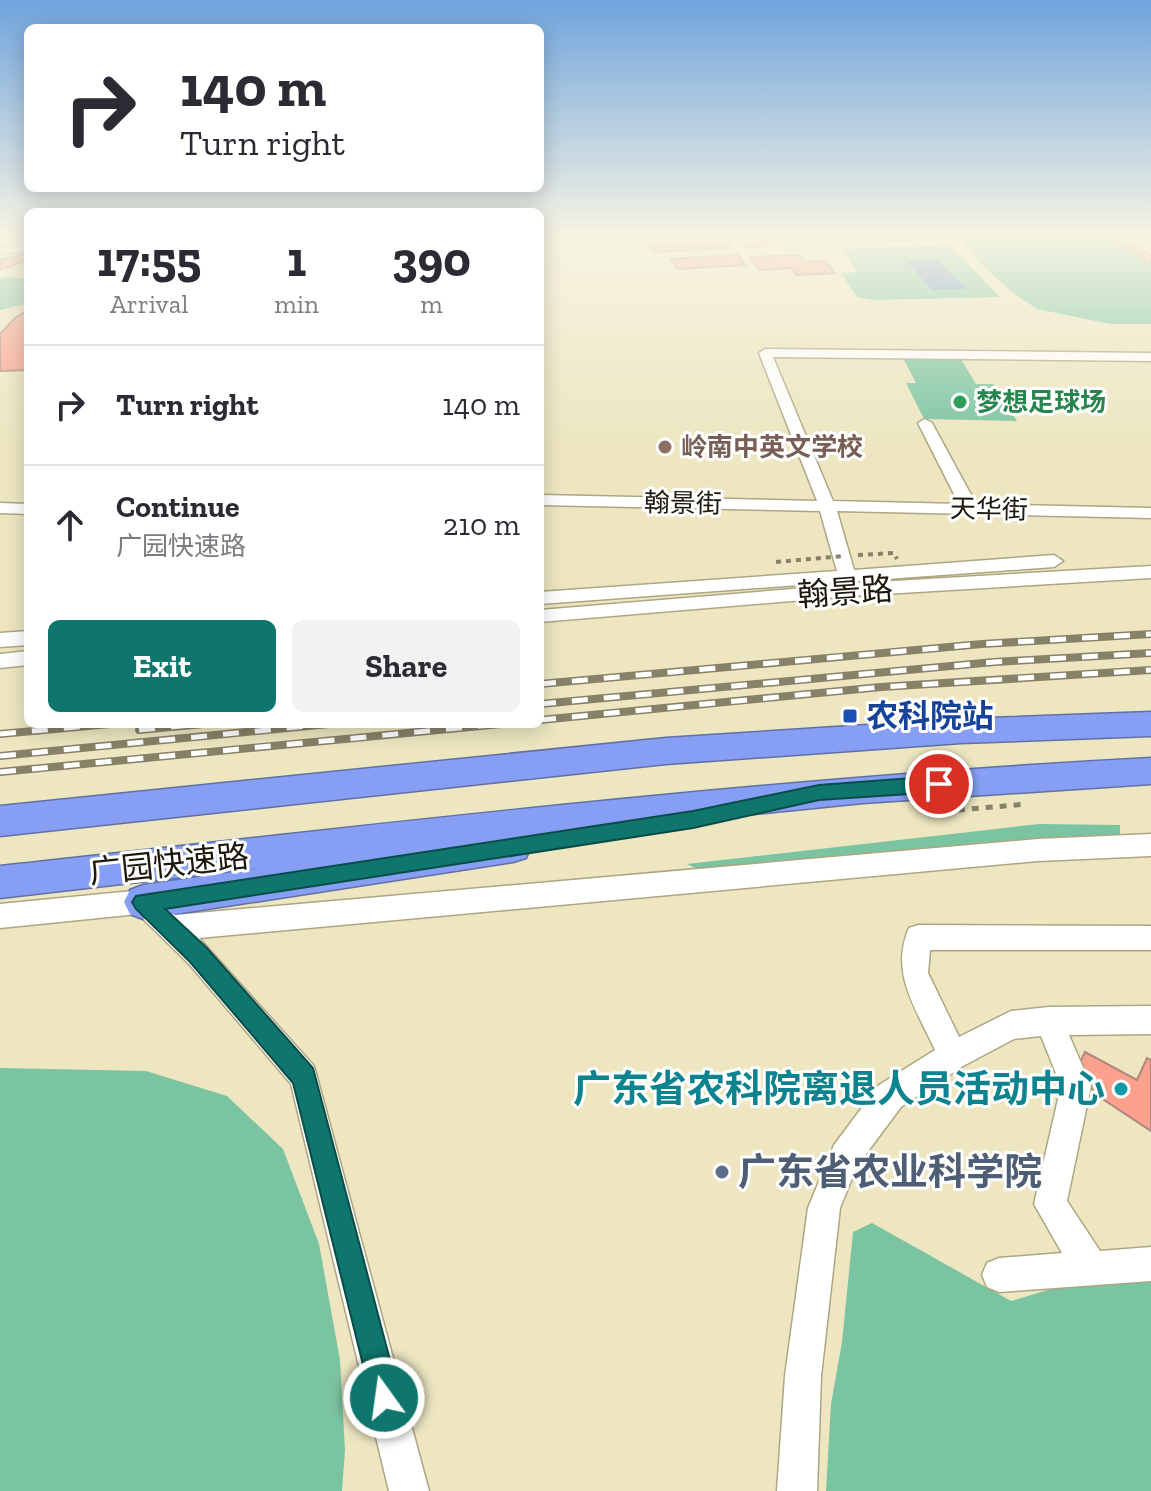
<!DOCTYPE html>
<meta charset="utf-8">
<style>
:root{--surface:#fff;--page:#f2f2f3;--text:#2b2b33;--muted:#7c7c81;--line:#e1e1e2;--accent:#0f766e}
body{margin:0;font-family:"Zilla Slab","Noto Sans SC",serif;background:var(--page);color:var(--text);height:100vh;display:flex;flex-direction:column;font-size:30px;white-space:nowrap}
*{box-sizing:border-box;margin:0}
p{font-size:26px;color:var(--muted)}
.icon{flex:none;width:44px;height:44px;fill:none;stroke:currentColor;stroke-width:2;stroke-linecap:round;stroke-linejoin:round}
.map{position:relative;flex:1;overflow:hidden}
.details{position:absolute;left:24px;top:208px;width:520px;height:520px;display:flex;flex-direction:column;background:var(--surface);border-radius:12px;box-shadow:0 4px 20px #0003}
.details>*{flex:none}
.guide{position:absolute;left:24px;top:24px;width:520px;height:168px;border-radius:12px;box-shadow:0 4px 20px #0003;background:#fff;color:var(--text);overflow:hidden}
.pin{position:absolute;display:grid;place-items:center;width:68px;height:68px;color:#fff;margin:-34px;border:4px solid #fff;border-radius:50%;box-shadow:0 2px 8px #0007}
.me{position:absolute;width:88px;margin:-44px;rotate:346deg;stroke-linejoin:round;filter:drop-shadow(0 0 6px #0008)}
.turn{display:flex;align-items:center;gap:28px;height:168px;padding:0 24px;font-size:36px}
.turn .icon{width:104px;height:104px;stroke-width:2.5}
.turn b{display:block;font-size:56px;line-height:68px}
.eta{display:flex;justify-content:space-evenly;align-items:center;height:136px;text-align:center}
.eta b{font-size:48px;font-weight:700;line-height:56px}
.cta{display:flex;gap:16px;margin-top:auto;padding:16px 24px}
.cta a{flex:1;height:92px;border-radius:12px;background:var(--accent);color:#fff;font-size:32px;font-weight:700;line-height:92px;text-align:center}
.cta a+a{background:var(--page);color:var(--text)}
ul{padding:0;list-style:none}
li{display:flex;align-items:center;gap:24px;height:120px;padding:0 24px;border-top:2px solid var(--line)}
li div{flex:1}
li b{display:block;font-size:30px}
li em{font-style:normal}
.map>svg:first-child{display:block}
.green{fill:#7bc4a1}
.water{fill:#598dcd}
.building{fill:#fca18e;stroke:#b08880;stroke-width:2}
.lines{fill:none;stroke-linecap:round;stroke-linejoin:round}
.minor-casing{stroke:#aca682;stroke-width:3}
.highway-casing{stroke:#6170a3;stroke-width:3}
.path-far1{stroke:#868168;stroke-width:4;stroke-dasharray:5 5;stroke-linecap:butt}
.path{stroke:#868168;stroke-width:5;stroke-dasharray:7 7;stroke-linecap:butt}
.minor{fill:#fff;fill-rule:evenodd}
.highway{fill:#869ff4;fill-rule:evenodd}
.rail-casing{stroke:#878168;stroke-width:8}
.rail{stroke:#fff;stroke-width:5;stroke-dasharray:16;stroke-linecap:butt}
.path-bridge{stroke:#868168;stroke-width:4;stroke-dasharray:5 5;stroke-linecap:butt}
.route{fill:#0f766e;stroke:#0a4d48;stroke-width:2}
.leisure-dot{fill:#2e9e5b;stroke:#fff;stroke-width:3}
.education-dot{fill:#8d6e63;stroke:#fff;stroke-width:3}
.transit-dot{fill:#1a4fb4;stroke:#fff;stroke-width:3}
.culture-dot{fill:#0f9aa8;stroke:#fff;stroke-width:3}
.service-dot{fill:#5c6f8a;stroke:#fff;stroke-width:3}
.labels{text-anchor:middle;stroke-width:6;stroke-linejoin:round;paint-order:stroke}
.far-leisure-label{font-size:26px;font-weight:bold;fill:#27864d;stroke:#fff;text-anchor:start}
.far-education-label{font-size:26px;font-weight:bold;fill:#785e54;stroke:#fff;text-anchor:start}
.far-street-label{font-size:26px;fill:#1c190c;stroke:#fff}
.street-label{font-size:32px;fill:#1c190c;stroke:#fff}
.transit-label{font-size:32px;font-weight:bold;fill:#164399;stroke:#fff;text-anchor:start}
.near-culture-label{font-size:38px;font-weight:bold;fill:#0d838f;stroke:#fff;text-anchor:end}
.near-service-label{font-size:38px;font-weight:bold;fill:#4e5e75;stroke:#fff;text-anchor:start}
</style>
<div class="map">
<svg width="1151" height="1491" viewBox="0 0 1151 1491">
<rect width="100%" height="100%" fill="#ede6c1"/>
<path class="green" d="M958,236H1123L1151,256V324H1111L1037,309L1012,292L980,263Z
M948,244L1000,297L874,300L857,297L841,273L857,272L843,249Z
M8,277L28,279V303L0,310V278Z
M903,358L961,359L976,384H993L1017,421L924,419L906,383H916Z
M1039,824L1120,825V846L721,881L687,864Z
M0,1068L146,1071L227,1096L283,1149L319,1244L340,1360L345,1450L342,1491H0Z
M872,1223L1011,1301L1095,1276L1151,1282V1491H826L831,1404L842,1342L853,1232Z"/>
<path class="water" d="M938,260L966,289L932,290L906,261Z"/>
<path class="building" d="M644,236H722L731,248L653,252Z
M736,236H808L815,244L745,247Z
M822,236H904L908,240L829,244Z
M1113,236H1123L1151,256V265Z
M28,254V260L0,270V260Z
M738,255L745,265L677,269L671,259Z
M799,255L804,262L825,261L835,273L796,275L791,268L759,270L750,257Z
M28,310V370L0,371V334L15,318Z
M1085,1052L1137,1080L1147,1058L1151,1060V1131L1101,1098L1075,1073Z"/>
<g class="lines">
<g class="minor-casing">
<path id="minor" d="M947,236H958C948,246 929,250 917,243Z
M28,245V251L0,254V248Z
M765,349L1151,353V361L773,357L833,501L959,504L918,423L925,419L932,423L976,504L1151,508V518L837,511L854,570L1054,555L1063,561L1054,567L858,581L859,583L1151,566V578L851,596L540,622V610L841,585L840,582L540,604V592L837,571L820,511L540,505V495L817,501L759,353Z
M0,503L28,504V514L0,513Z
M28,631V645L0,647V633Z
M28,651V665L0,668V654Z
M1151,834V856L1038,861L199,938L314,1066L429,1491H389L291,1084L189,964L138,914L0,928V904L143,890L152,894L175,915L1038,839Z
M918,925L1151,926V950H930L928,973L959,1037L1011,1011L1049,1007L1151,1006V1034L1069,1035L1091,1086L1067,1201L1100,1251L1151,1247V1281L999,1292L987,1287L982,1275L987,1263L999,1258L1062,1253L1034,1204L1061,1086L1041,1036L1014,1039L963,1066L901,1107L857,1166L840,1208L821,1376L817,1491H777L785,1376L808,1208L834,1145L879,1085L935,1050C917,1010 889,973 909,928Z"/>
</g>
<g class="highway-casing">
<path id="highway" d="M1151,712V736L961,743L666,764L0,836V806L666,738L961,719Z
M1151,758V784L863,803L526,837L531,847L526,858L513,862L143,919L130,914L124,902L130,890L143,885L261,868L0,898V866C383,824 766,778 1151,758Z"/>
</g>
<path class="path-far1" d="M858,555L894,553L897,559"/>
<path class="path" d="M920,806L924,813L1027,804"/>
<use href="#minor" class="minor"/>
<use href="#highway" class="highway"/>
<g class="rail-casing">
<path id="rail" d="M540,684L982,644L1151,634
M540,704L994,662L1151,653
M540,720L881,687L1151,670
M139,730L203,724
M0,734L110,724
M0,756L329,724
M0,772L501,724"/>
</g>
<use href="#rail" class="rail"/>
<path class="path-bridge" d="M776,562L844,556"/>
</g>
<linearGradient id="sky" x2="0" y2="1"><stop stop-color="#6fa4dd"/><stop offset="0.53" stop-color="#f7f4e3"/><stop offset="1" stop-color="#f7f4e3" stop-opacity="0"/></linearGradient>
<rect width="1151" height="444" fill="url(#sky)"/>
<path class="route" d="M939,776L946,778L948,784L946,789L939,792L819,800L693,828L165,909L206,947L313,1068L400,1398L395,1409L384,1414L374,1409L293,1083L190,962L136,909L132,902L136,896L693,811L819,785Z"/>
<circle class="leisure-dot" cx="960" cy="402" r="8"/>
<circle class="education-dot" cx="665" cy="447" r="8"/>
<rect class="transit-dot" x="842" y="708" width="16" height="16" rx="4"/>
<circle class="culture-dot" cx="1121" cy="1089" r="8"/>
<circle class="service-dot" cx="722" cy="1172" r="8"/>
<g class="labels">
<g class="far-leisure-label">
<text x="976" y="411">梦想足球场</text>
</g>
<g class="far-education-label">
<text x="681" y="456">岭南中英文学校</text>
</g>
<g class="far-street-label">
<text transform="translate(683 503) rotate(1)" y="9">翰景街</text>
<text transform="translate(989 509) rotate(1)" y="9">天华街</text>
</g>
<g class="street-label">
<text transform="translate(845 592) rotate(-4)" y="11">翰景路</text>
<text transform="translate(169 864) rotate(-6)" y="11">广园快速路</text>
</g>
<g class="transit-label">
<text x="866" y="727">农科院站</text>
</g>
<g class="near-culture-label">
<text x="1105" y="1102">广东省农科院离退人员活动中心</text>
</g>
<g class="near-service-label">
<text x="738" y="1185">广东省农业科学院</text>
</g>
</g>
</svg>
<div class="pin" style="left:939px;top:784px;background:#d93025"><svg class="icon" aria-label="arrive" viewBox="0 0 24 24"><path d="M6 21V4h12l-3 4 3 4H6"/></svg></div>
<svg class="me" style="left:384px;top:1398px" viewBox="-20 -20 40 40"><circle r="17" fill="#0f766e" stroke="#fff" stroke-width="3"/><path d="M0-11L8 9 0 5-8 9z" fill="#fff"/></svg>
<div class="guide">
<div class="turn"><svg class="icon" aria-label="right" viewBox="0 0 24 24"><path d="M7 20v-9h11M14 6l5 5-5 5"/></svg><div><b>140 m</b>Turn right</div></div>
</div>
<section class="details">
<div class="eta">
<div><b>17:55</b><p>Arrival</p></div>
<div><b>1</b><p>min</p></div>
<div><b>390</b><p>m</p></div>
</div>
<ul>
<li><svg class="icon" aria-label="right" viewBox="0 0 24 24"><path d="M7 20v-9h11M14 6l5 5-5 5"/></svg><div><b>Turn right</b></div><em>140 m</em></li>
<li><svg class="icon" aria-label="ahead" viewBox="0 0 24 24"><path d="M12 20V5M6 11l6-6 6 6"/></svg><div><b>Continue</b><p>广园快速路</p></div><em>210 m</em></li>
</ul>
<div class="cta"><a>Exit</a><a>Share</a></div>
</section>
</div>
